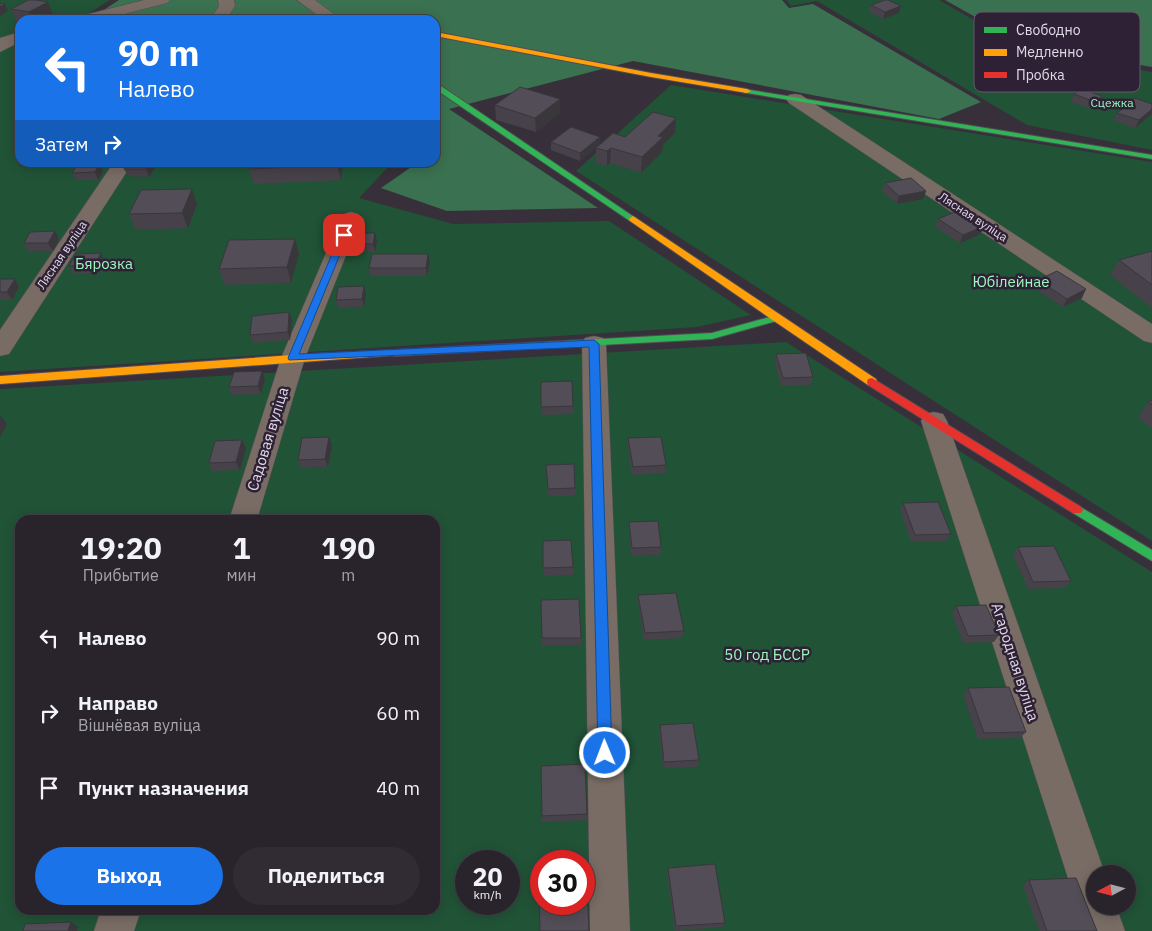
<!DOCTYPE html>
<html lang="ru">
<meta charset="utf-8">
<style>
:root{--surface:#29242c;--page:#312c34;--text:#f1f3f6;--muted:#a5a4a9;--line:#454148;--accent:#1a73e8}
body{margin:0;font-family:"IBM Plex Sans",sans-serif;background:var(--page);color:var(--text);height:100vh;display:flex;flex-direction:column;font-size:19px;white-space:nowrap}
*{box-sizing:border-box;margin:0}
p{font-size:16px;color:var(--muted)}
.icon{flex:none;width:28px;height:28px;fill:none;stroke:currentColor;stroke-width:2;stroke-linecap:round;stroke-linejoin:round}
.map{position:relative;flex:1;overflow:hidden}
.details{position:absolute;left:15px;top:515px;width:425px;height:400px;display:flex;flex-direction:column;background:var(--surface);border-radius:15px;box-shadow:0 2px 12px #0003,0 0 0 1px var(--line)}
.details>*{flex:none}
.top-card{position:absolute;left:15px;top:15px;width:425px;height:152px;border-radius:15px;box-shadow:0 2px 12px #0003,0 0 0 1px var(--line);background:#1a73e8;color:#fff;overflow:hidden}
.needle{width:32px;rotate:263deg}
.tools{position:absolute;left:1086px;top:865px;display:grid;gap:10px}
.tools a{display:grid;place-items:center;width:50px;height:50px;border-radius:50%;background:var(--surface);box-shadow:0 2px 12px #0003,0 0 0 1px var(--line);font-size:25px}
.speed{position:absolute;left:455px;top:850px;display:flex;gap:10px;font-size:25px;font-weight:700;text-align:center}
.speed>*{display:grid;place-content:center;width:65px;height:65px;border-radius:50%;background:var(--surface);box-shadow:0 2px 12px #0003,0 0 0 1px var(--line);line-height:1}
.speed small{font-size:12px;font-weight:400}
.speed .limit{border:8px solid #d22;background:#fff;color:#111}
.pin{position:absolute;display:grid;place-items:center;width:42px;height:42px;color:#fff;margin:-21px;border-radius:10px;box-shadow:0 2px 8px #0006}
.me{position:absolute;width:55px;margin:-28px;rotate:359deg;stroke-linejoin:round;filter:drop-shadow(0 0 4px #0008)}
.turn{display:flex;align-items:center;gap:18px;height:105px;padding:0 20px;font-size:22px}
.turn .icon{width:65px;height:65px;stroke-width:2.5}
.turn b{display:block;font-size:35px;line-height:42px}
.then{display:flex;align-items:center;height:48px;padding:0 20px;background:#0003;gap:10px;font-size:19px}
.eta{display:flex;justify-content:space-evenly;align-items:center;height:85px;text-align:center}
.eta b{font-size:30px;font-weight:700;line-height:35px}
.cta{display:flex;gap:10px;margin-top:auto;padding:10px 20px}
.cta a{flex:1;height:58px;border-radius:30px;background:var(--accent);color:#fff;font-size:20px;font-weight:700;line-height:58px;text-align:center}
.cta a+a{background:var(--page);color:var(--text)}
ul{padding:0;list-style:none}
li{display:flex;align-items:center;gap:15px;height:75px;padding:0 20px}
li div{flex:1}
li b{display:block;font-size:19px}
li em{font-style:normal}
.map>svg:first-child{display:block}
.green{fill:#215337;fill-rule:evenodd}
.forest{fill:#3a7150}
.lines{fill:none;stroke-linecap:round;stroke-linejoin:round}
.street-casing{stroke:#514c55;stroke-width:1}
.fast-casing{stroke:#514c55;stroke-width:2}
.slow-casing{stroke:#514c55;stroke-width:2}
.jam-casing{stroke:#514c55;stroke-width:2}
.street{fill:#786c64;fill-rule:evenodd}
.fast{fill:#30b455;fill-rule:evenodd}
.slow{fill:#ff9f0a;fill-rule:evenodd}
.jam{fill:#e5322d;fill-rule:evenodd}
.wall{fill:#47424a}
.shaded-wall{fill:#39363c}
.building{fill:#524d56;stroke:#39363c}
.route{fill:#1a73e8;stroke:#114b97}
.labels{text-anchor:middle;stroke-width:5;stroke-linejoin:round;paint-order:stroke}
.far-park-label{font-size:12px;fill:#9bf8bc;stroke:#2e2135}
.far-street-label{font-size:12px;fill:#e0d9e6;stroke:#2e2135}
.park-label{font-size:15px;fill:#9bf8bc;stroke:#2e2135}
.street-label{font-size:15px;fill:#e0d9e6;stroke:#2e2135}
.key{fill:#2e2135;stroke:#63586a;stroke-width:1}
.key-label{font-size:14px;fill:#e0d9e6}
</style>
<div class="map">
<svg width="1152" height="931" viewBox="0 0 1152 931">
<rect width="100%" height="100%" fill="#37303a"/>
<path class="green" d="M0,0H110L78,20H20V162L392,163L359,198L453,224L609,221L751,315L697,327L0,372Z
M786,0H939L1027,51L1152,72V150L1027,125L817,1L791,6Z
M671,85L1152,162V541L576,171Z
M786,342L1152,572V931H0V389ZM20,520H435V910H20ZM466,861H509V904H466ZM541,861H584V904H541ZM1095,874H1128V906H1095Z"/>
<path class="forest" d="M119,0H782L789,8L813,4L981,102L939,119L633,61L449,109L598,208L447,211L381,188L417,163L435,162V20H274L268,17L235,20H88Z
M945,0H1152V67L1027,46Z"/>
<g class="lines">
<g class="street-casing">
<path id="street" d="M144,0H170L167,3L101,20H75L77,17Z
M218,0H234L235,6L226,20H210L219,6Z
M297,0H315L342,20H324Z
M20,32V42L0,52V38Z
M795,94L801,95L1152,324V343L1144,341L789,103L786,99L789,95Z
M114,162H133L9,354L0,356V330Z
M351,212L358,214L361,218L305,358L257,520H229L281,358L341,218L344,214Z
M594,336L603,338L606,344L630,931H590L582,344L585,338Z
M934,412L943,414L947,421L1105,874H1095V906H1116L1125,931H1085L921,421L925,414Z
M101,910H141L134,931H94Z"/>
</g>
<g class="fast-casing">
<path id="fast" d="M435,84H438L637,219L636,221H630L435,89Z
M744,89L1152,155V159L747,93H744Z
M777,315L780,316L782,318L780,320L712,339L394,356L389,353L394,350L712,333Z
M1077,505L1152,550V561L1073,513L1071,510L1073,507Z"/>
</g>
<g class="slow-casing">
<path id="slow" d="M435,32L651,73L747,89L751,91L747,93L651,77L435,36Z
M633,216L876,379L877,382L876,385H868L774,321L630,221L629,219Z
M394,350L399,353L398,355L0,384V376L293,355Z"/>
</g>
<g class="jam-casing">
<path id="jam" d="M872,378L1081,507L1083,510L1081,513H1073L868,385L867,382L868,379Z"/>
</g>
<use href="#street" class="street"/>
<use href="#fast" class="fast"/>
<use href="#slow" class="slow"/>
<use href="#jam" class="jam"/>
</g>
<path class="wall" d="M871,5L899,13L883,19L869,12Z
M11,9L53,15L45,20H20V24L17,23Z
M979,56L1006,60L996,69L976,63Z
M1011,66L1046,68L1039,81L1009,73Z
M1074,94L1099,103L1091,109L1071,102Z
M560,99V113L536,132L496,120L495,105Z
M1152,104L1135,128L1113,120L1117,113Z
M675,133L663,145L662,152L641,173L610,163L607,166L596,163V148L580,161L551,150V142L600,144L625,137Z
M129,162H153L155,168L149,177L128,176L124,169Z
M343,162L341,180L254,184L249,169Z
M100,163L103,171L98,180H76L72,173Z
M885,183L926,191L923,199L897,204L882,191Z
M197,204L188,228L136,230L129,214Z
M938,219L982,227L979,235L960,243L935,227Z
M59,239L53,251H28L24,243Z
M377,241L375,252H351L349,244Z
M1152,251V308L1110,275L1119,260Z
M299,254L291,283L225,285L219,269Z
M104,261L99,273L74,274L69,266Z
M430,262L427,276H370L369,268Z
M0,279H15L19,287L12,300H0Z
M1038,280L1082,298L1063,307L1034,288Z
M366,294L364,307L338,308L336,300Z
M289,312L292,320L290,340L253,343L250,335Z
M776,354L813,377L811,385L781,386L775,362Z
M262,371L265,379L261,394L232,395L229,387Z
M541,382L573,406V414L542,415Z
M1152,400V428L1138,418L1148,402Z
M628,438L666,465L665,473L632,475L628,446Z
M332,445L328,467L301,468L298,460Z
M246,448L240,470L212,471L209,463Z
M546,465L575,488V496H548Z
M903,503L951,534L946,541L911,542L900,510Z
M629,522L661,547L660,555L631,556L629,530Z
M543,541L573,567V575L544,576Z
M1018,547L1071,581L1065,588L1028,589L1013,555Z
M638,595L684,631L682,638L644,640L638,603Z
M541,600L581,638V645L542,646Z
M956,606L999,635L994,642L963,643L952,613Z
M968,688L1026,732L1020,738L978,739L963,695Z
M660,725L699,760L697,767L663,768L659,731Z
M587,814V820L542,822V816Z
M668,868L725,923L722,927L675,931L667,873Z
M1029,880L1097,931H1039L1023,885Z"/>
<path class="shaded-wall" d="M48,2L53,15L45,20H32L29,12Z
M5,4L8,11L0,16V7Z
M901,6L899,13L883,19L885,12Z
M1009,53L1006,60L996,69L999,62Z
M1049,61L1046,68L1039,81L1042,73Z
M1102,96L1099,103L1091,109L1095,102Z
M560,99V113L536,132L535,118Z
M1152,109V114L1135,128L1139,120Z
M676,118L675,133L663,145L662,152L641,173L642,157L658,136Z
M600,137V145L580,161V153Z
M611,148L610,163L607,166V151Z
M150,162H153L155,168L149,177L146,169Z
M338,162H343L341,180L337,165Z
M100,163L103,171L98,180L95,172Z
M192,189L197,204L188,228L182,213Z
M926,191L923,199L897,204L899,196Z
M982,227L979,235L960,243L963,235Z
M55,231L59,239L53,251L48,243Z
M375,233L377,241L375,252L373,244Z
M295,239L299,254L291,283L287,267Z
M101,253L104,261L99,273L95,265Z
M428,254L430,262L427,276L426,268Z
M15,279L19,287L12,300L7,292Z
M364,286L366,294L364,307L362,299Z
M1086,289L1082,298L1063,307L1067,299Z
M289,312L292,320L290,340L288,332Z
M262,371L265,379L261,394L258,386Z
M1,416L7,424L0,437V419Z
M329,437L332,445L328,467L325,459Z
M242,440L246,448L240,470L236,462Z
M71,922L78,927L77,931H68Z"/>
<path class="building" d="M28,0H37L48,2L29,12L11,9Z
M885,0H888L901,6L885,12L871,5Z
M0,3L5,4L0,7Z
M520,87L560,99L535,118L495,105Z
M1082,89L1102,96L1095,102L1074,94Z
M1135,98L1152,104V109L1139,120L1117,113Z
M653,112L676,118L658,136L663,137L642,157L611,148L607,151L596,148L613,133L625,137Z
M571,127L600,137L580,153L551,142Z
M129,162H150L146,169H124Z
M251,162H338L337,165L249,169Z
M78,163H100L95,172L72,173Z
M911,178L926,191L899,196L885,183Z
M192,189L182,213L129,214L141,190Z
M957,211L982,227L963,235L938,219Z
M55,231L48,243H24L30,232Z
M351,233H375L373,244H349Z
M295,239L287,267L219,269L229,240Z
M1152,251V285L1119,260Z
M101,253L95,265L69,266L76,254Z
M372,254H428L426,268H369Z
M1057,271L1086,289L1067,299L1038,280Z
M0,279H15L7,292H0Z
M364,286L362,299L336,300L338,287Z
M289,312L288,332L250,335L252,316Z
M806,353L813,377L783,378L776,354Z
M262,371L258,386L229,387L234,372Z
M572,381L573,406L541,407V382Z
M1152,400V405L1148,402Z
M329,437L325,459L298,460L302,438Z
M661,437L666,465L633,467L628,438Z
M242,440L236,462L209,463L215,441Z
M574,464L575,488L548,489L546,465Z
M938,502L951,534L915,535L903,503Z
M658,521L661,547L632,548L629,522Z
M571,540L573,567L543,568V541Z
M1054,546L1071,581L1033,582L1018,547Z
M676,593L684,631L645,633L638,595Z
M579,599L581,638H542L541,600Z
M986,605L999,635L968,636L956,606Z
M1009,687L1026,732L984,733L968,688Z
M693,723L699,760L664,762L660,725Z
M585,764L587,814L542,816L541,766Z
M715,864L725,923L676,926L668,868Z
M1076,878L1097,931H1047L1029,880Z
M584,885H587L589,931H540L539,887H541V904H584Z
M71,922L68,931H23L25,924Z"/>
<path class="route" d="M341,233H344L348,235L299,354L594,340L599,344L612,753L610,758L605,760L600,758L598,753L589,347L289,360L288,358Z"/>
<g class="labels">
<g class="far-park-label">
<text x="1112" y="107">Сцежка</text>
</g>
<g class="far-street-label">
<text transform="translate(973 217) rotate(33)" y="4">Лясная вуліца</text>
<text transform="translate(62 255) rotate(-56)" y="4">Лясная вуліца</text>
</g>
<g class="park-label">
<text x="104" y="269">Бярозка</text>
<text x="1011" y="287">Юбілейнае</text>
<text x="767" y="660">50 год БССР</text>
</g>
<g class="street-label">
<text transform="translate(268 439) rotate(-73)" y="5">Садовая вуліца</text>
<text transform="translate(1015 662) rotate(72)" y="5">Агародная вуліца</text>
</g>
</g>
<rect x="974" y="12" width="166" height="80" rx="8" class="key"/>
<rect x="984" y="27" width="23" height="6" fill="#30b455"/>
<rect x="984" y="49" width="23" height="7" fill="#ff9f0a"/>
<rect x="984" y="72" width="23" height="6" fill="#e5322d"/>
<g class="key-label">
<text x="1016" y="35">Свободно</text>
<text x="1016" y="57">Медленно</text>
<text x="1016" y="80">Пробка</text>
</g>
</svg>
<div class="tools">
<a><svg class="needle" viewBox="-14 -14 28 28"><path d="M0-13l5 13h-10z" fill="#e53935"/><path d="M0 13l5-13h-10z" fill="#a5a4a9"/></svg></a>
</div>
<div class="speed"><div>20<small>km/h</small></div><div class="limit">30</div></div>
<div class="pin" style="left:344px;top:235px;background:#d93025"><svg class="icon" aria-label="arrive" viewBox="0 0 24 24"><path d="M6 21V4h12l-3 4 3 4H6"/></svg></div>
<svg class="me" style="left:605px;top:753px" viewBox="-20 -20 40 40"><circle r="17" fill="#1a73e8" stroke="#fff" stroke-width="3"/><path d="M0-11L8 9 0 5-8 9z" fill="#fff"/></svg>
<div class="top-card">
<div class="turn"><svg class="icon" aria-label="left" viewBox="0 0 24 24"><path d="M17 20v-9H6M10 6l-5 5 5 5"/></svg><div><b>90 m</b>Налево</div></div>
<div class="then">Затем<svg class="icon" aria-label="right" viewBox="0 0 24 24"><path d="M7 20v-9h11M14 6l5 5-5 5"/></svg></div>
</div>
<section class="details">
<div class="eta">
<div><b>19:20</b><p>Прибытие</p></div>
<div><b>1</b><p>мин</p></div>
<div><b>190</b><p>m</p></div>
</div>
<ul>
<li><svg class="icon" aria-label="left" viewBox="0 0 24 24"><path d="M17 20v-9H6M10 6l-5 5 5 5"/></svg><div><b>Налево</b></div><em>90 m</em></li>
<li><svg class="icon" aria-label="right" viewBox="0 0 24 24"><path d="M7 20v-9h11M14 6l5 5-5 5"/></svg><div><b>Направо</b><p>Вішнёвая вуліца</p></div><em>60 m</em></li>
<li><svg class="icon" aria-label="arrive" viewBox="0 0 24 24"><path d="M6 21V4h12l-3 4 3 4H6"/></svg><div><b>Пункт назначения</b></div><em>40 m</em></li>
</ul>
<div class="cta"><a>Выход</a><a>Поделиться</a></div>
</section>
</div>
